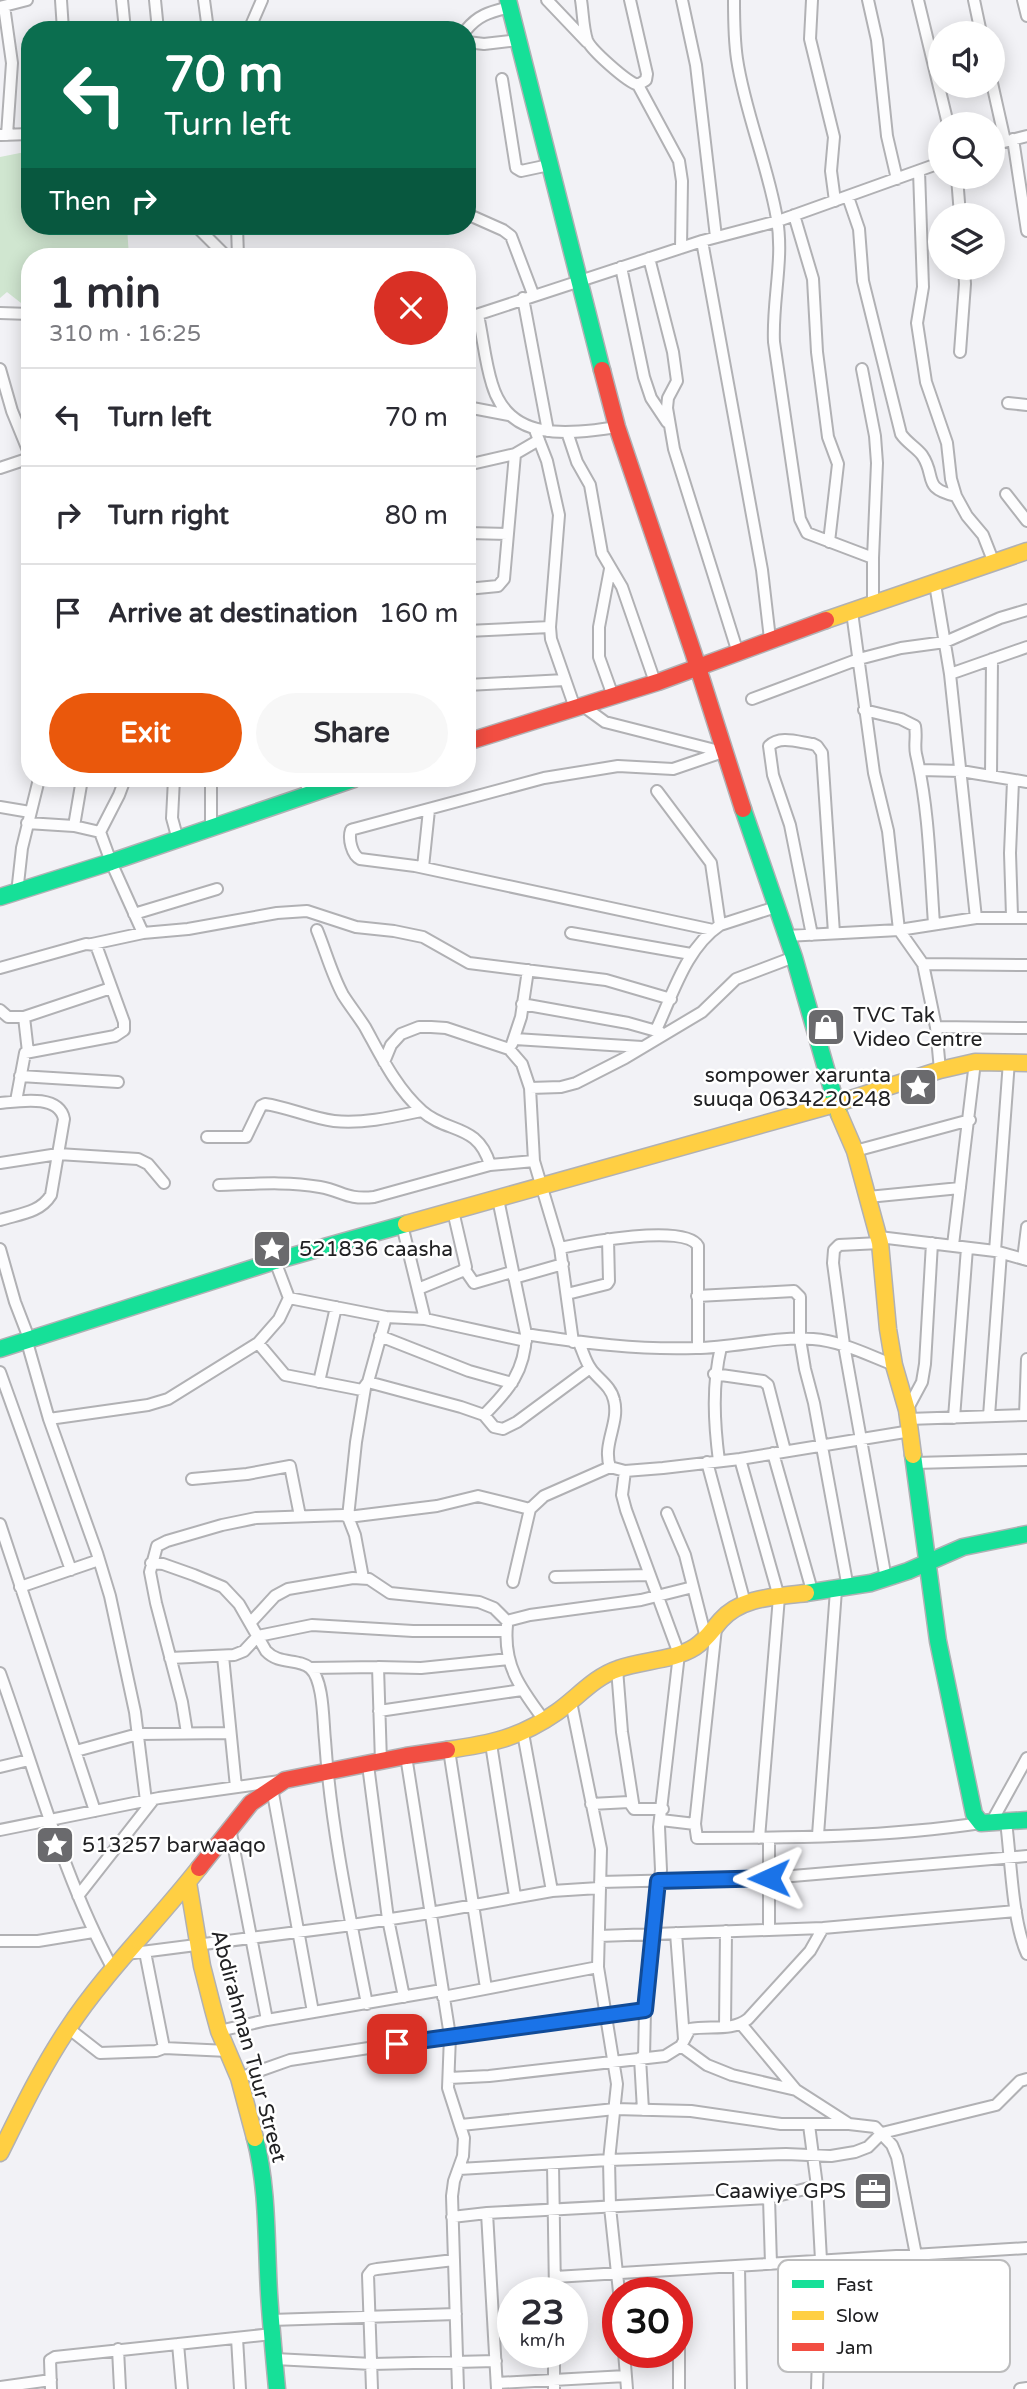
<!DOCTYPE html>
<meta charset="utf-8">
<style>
:root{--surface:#fff;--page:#f7f7f7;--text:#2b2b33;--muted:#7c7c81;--line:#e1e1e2;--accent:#ea580c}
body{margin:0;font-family:"Varela Round",sans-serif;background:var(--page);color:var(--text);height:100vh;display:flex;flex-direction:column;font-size:26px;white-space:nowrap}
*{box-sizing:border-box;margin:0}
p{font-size:23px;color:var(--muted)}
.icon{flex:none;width:38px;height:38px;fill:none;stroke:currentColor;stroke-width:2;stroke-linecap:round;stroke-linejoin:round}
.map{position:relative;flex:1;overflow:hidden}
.sheet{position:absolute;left:21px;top:248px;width:455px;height:539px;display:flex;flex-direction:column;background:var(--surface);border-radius:28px;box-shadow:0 4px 18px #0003}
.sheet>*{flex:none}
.guide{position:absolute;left:21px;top:21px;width:455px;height:214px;border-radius:28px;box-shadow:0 4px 18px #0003;background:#0b6e4f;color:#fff;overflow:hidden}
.buttons{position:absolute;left:928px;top:21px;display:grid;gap:14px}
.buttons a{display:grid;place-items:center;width:77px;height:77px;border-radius:50%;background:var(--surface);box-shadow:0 4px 18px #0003;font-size:35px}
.speed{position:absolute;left:497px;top:2277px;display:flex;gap:14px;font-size:35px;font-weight:700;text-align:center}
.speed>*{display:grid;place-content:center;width:91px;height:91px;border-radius:50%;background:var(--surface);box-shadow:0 4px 18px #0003;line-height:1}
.speed small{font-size:18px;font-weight:400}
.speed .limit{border:10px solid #d22;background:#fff;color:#111}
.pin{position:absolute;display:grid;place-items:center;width:60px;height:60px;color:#fff;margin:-30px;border-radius:14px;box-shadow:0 4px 10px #0006}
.me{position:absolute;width:77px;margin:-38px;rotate:269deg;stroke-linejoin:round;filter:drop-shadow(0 0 5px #0008)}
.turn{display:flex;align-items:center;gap:24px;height:147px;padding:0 28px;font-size:32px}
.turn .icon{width:91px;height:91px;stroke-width:2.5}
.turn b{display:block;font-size:49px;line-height:60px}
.then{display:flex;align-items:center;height:66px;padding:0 28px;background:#0003;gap:14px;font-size:26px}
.round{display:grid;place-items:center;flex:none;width:74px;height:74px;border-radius:37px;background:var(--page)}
.headline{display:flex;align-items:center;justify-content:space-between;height:119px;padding:0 28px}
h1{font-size:42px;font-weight:700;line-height:52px}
.action{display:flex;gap:14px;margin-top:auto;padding:14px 28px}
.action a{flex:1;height:80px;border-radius:42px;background:var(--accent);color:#fff;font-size:28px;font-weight:700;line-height:80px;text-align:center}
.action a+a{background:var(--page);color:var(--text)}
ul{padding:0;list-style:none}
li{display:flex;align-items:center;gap:21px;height:98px;padding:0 28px;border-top:2px solid var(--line)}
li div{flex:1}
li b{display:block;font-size:26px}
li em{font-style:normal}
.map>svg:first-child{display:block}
.green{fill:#d0e6d0}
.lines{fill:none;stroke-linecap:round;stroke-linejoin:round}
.street-casing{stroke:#b1b1b4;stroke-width:14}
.fast-casing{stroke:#b1b1b4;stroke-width:19}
.slow-casing{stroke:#b1b1b4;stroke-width:19}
.jam-casing{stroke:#b1b1b4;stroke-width:19}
.street{stroke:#fdfdfe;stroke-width:10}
.fast{stroke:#16e098;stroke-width:16}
.slow{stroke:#ffcf43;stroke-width:16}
.jam{stroke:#f24e42;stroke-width:16}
.route-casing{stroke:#114b97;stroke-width:18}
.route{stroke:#1a73e8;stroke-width:12}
.labels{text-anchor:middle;stroke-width:5;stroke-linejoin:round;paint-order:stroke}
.poi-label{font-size:21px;fill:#212123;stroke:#fff;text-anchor:start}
.street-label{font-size:21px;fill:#212123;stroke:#fff}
.key{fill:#fff;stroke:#bcbcbd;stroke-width:2}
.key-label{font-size:19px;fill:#212123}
</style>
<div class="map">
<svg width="1027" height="2389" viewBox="0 0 1027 2389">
<rect width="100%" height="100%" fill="#f2f2f6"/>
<path class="green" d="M30,151V226H127L129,257H30V310L7,292L0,298V157Z"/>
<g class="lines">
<g class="street-casing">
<path id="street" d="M61,0L63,30
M122,0L125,30
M155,0L158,30
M204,0L208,30
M547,0L587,42
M581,0C583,12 583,28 587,40C591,50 627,82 638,85L646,80L647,74L630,0
M682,0L696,65L716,237
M734,0C734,20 734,39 737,59C745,113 768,165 777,219C784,260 772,301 774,342L800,519L807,533L873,558V603
M812,0L810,39L834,137L831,171L835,201
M868,0L877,40L887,136L897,179
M918,0L948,124
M974,0L981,33
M1023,0L1027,16
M4,6L12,63L7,135
M0,7L27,0
M249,30L262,0
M466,30C479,14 491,12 510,7
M467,42L484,44L519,40
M502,79L516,168L521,171L549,165
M992,83L1005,141
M638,85L679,161L682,181L681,248
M1,135L30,134
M1013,139L1027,231
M992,145L1027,136
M919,171L923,287L917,323L926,382L947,443L951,479L956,496L967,516L983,535L994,563
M957,177L960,215
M848,197L859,229L863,281L901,434C907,443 916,447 922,455C937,477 921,488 956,496
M467,214L503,230L511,236L533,294
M794,215L813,279L817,352L828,437L838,464L829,542
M199,226L200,230L227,257
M237,226L238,257
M702,241L762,570L770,639
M649,258L673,352L677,381L668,398L667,408L674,449L738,653
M621,267L644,377L651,398L667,422
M523,298L548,431
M0,313L30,314
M478,315C483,338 485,362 492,384C509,443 569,434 617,427
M467,318L702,241L778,221L940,163
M960,352L965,284L964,268
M0,369L12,411L30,455
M862,369L875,436L877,463L873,558
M1008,403L1027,405
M467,407L509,415
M535,430L547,461L559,515L550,627L551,639L575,708
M567,432L577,462L590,485L602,553L622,587L655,682
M467,465L515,454L539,440
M0,468L30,458
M1006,494L1027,521
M467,533L508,534
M610,569L599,627V657L613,696
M935,584L950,674L976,918
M467,589L498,586L504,579L515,454
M852,612L874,773L888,831L899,930L923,964L936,1027L940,1070
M467,631L550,627
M950,674L1027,647
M467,685L565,680
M752,699L859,659L901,648L945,642L1000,618L1027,610
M583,706L605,722L723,752
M864,710L901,719L915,726C917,736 914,745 916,754C929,809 930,867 934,924
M921,770L961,771L1027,782
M991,776L992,659
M174,779L172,818L178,840
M211,779V828
M304,779L310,794
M657,791L711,863L720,925
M0,807L30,812
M27,823L74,826L100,832L111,862L143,933
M74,826L82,779
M100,832L119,795L125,779
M423,867L429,810
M17,893L22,848L39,779
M134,914L217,889
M1012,916L1010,853L1013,781
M317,930C326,952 332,975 343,995C350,1006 358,1016 365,1027C381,1056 396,1088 422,1111C448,1134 478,1123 490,1165
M713,930L415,866L360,859C352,855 348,839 351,830L354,829L544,778L618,766L673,769L723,752
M571,933L691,954
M812,935L790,825L773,775L769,746C780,735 798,742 813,744L817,746L822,753L834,933
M786,936L899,930L976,918H1027
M92,944L143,933L188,929L277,913L307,911L356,927L394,931L423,937L469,963L606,980L671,999
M923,964L1027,965
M0,968L86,944L96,945L124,1022V1030L115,1036L25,1053L16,1101
M522,1004L628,1023L660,1032
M0,1010L8,1017H24L111,988
M24,1017L28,1052
M936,1027L1027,1028
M656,1030C673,994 686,948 720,925L776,907
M515,1039L642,1047
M512,1044L521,1017L528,970
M384,1062L391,1045L401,1034L419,1027H431L446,1028L509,1049L522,1064L530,1088L534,1161L560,1248L573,1342
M20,1076L118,1082
M530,1088L561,1087L576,1083L625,1058L702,1012L736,979L794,957
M0,1103C20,1101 59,1094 64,1119L51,1195C40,1213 19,1214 0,1220
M207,1137H246L261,1106L265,1104C288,1107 310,1118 334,1121C363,1124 393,1117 421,1111
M855,1151L970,1120
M0,1163L58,1154L138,1159L148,1164L164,1183
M219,1185C253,1184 286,1181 320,1187C343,1191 346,1200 374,1197L490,1165L534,1161
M868,1197L960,1188
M402,1225L425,1319
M879,1237L995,1251L1027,1260
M880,1243L839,1245L834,1250L833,1263L844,1345L886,1579
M953,1245L975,1062
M560,1248C583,1243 686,1223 698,1246V1348
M0,1249L15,1302L30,1341
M995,1251L1009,1061
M1023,1259L1027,1227
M275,1261L289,1298L386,1317L425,1319L526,1341
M465,1270L474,1283L512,1272
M514,1278L563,1264
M418,1289L462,1271L466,1267L453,1211
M567,1294L607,1284L609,1281L608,1239
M697,1296L794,1291L800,1297V1339L805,1369L814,1403L848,1588
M526,1334C583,1343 639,1350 696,1348C735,1348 774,1336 813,1339C841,1341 868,1355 894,1365
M380,1336L469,1371L512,1383
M27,1342L49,1419L97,1553L110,1596L135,1712L146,1801
M258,1343L285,1375L362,1390L368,1382L386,1317
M579,1343C583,1351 585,1361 591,1369C598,1379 611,1386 614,1400C620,1423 602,1444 610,1467
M0,1372L71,1570
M714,1374L763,1381L768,1385L785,1451
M319,1382L336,1307
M368,1382L461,1407L484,1415L494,1427L503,1429L517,1422L590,1368
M365,1388L356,1442L348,1517L437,1506L478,1496L530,1509
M907,1410L922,1382L925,1364L932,1243
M484,1415C509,1390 525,1371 526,1334L498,1199
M1025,1415L1027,1359
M989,1416L1001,1253
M954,1418L967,1248
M49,1419L148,1405L168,1399L258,1343L279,1319L289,1298
M908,1419L1027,1415
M773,1453L813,1594
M740,1459L779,1597L759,1838
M719,1461C714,1422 712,1385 721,1347
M707,1462L745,1603
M915,1463L1027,1460
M625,1471L622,1495L626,1510L679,1654L659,1827L661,1870L651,1934L645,2010L644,2058
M192,1479L247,1474L290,1466L300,1516
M667,1513L685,1555L706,1638
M0,1524L95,1811
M151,1563L163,1564L194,1575L223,1587L239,1604L266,1651C279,1665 298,1658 310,1668C324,1680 323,1723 325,1740C331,1829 350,1917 367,2004
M555,1577L650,1575
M513,1582L530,1509L544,1496L610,1467L625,1471L663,1468L740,1459L911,1431
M20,1587L99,1560
M507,1621L530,1615L641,1600L693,1587
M251,1622L275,1596L288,1589L353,1578L369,1579L390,1593L479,1602L494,1608L507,1621
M507,1625C503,1666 521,1689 544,1720
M716,1628L695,1824L697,1838C791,1838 888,1837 981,1823
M223,1656L236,1787
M170,1658L234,1655L244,1651L258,1636L312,1625L413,1631H506
M378,1667L381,1762
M310,1668L378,1667L421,1668L509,1659
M617,1669L622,1732L634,1809
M0,1673C36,1773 63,1878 114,1971
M571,1702L601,1849L598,1967L617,2084L609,2160L610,2207L619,2292
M379,1711L522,1690
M187,1733L182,1702L156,1603L150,1572L157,1546L167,1541L222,1525L256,1518L343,1515L348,1517L355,1535L363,1578
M523,1733L552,1891
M491,1744L515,1896
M449,1750L486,1988
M76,1751L138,1734L230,1733
M406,1756L450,2036L448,2088L464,2138L463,2156L454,2181L452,2196L458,2389
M368,1765L388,1919L404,1997
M0,1767L29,1760
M272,1788L313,2012
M591,1804L629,1802L634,1809H663
M661,1820L695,1824
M1006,1822C1011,1859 1012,1921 1027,1954
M991,1823L1027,1758
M230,1828L267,2020
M0,1830L159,1798L280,1781
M818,1835L836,1590
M600,1882L769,1878L1027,1856
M78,1896L154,1799
M769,1930V1838
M676,1933L684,2039
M599,1936L823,1928L1016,1911
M0,1941H38L93,1932
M145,1952L164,2048
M126,1954L352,1925L430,1913L552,1891L599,1888
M443,1997L598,1967
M741,2024L796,2090
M725,2027L726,1931
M68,2028L100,2053L156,2051L164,2048L228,2051
M219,2031L267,2020L442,1990
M681,2046L707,2065L732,2075L796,2090L849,2124
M640,2058L643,2110
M239,2078L290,2060L493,2029L645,2010
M449,2078L489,2076L665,2056L681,2046L690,2029C709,2025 731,2032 748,2019L810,1951L823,1928
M461,2125L615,2109L691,2111L781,2124H849L875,2127L892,2145L897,2157L916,2255
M809,2125L817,2186L821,2260L817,2389
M553,2164L555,2292
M459,2169L609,2160L786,2154L831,2156L855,2152L868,2147L882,2133L996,2105L1020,2081L1027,2079
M769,2198L771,2264
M487,2213L497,2389
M452,2217L487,2213L769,2198L817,2186
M739,2266L741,2389
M555,2277L1027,2248
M271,2320L456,2314
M237,2338L240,2389
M679,2342V2389
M178,2344L182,2389
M118,2349L120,2389
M624,2352L627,2389
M275,2359L372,2364L496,2361
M497,2383L626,2376
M0,2387L51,2380
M51,2389L50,2360L55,2357L272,2334
M372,2389L368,2275L372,2270L377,2269L454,2260
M554,2389V2352
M1020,2389L1027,2388"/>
</g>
<g class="fast-casing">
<path id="fast" d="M508,0L602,370
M743,809L794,957L839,1114
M0,897L111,862L354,779
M0,1349L275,1261L406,1224
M913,1455L938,1641L974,1814L981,1823L1027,1820
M806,1593L871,1583L908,1571L963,1547L1027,1534
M255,2138C268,2188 266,2241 269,2293C271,2325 274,2357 277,2389"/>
</g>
<g class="slow-casing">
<path id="slow" d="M826,620L1027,551
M839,1114L855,1151L880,1243L888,1329L894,1365L907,1410L913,1455
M406,1224L835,1104L940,1070L975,1062L1027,1063
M447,1750C490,1744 520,1738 557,1712C577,1698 594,1677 618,1669C642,1660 673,1661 695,1647C706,1640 713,1629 721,1620C743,1596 777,1597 806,1593
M188,1882L202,1966L213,2009L219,2031L239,2078L255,2138
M0,2153C21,2111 41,2069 67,2030C105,1972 156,1923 199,1868"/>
</g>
<g class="jam-casing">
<path id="jam" d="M602,370L617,427L693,652L743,809
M467,742L658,682L826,620
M199,1868L251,1803L285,1780L406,1756L447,1750"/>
</g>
<use href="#street" class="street"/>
<use href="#fast" class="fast"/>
<use href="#slow" class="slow"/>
<use href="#jam" class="jam"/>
</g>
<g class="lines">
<g class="route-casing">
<path id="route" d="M397,2044L645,2010L658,1881L769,1878"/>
</g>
<use href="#route" class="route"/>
</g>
<defs>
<g id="shop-square" transform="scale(2.0125)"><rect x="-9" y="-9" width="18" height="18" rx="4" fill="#6a6a6d" stroke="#fff"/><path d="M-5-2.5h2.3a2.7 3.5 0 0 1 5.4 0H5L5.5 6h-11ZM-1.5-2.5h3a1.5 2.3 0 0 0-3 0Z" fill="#fff"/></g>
<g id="sight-square" transform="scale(2.0125)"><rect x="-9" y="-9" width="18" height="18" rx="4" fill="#6a6a6d" stroke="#fff"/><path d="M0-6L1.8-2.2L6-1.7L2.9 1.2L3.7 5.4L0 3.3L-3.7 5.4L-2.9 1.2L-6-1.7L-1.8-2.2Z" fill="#fff"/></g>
<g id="office-square" transform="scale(2.0125)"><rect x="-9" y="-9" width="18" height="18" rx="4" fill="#6a6a6d" stroke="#fff"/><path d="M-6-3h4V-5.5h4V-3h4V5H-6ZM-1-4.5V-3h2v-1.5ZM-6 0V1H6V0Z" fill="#fff"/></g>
</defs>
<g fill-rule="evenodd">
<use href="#shop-square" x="826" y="1027"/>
<use href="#sight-square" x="918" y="1087"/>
<use href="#sight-square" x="272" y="1249"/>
<use href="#sight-square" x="55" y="1845"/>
<use href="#office-square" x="873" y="2191"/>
</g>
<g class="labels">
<g class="poi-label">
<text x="853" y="1022">TVC Tak<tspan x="853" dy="24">Video Centre</tspan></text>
<text x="891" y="1082" text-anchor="end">sompower xarunta<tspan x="891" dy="24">suuqa 0634220248</tspan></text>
<text x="299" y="1256">521836 caasha</text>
<text x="82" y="1852">513257 barwaaqo</text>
<text x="846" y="2198" text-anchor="end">Caawiye GPS</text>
</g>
<g class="street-label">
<text transform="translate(249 2046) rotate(75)" y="7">Abdirahman Tuur Street</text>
</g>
</g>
<rect x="778" y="2260" width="232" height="112" rx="10" class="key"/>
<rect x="792" y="2280" width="32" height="8" fill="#16e098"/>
<rect x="792" y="2311" width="32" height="9" fill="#ffcf43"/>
<rect x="792" y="2343" width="32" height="8" fill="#f24e42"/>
<g class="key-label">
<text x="836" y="2291">Fast</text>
<text x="836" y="2322">Slow</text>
<text x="836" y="2354">Jam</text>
</g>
</svg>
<div class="buttons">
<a><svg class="icon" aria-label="sound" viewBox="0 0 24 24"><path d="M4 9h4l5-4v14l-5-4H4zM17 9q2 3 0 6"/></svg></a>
<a><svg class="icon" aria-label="search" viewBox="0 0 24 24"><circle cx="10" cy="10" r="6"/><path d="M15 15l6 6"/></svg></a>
<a><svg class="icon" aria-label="layers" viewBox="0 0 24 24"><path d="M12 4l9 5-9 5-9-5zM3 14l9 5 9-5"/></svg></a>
</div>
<div class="speed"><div>23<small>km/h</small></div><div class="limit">30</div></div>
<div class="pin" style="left:397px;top:2044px;background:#d93025"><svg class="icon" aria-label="arrive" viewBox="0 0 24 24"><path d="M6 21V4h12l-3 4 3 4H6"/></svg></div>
<svg class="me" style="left:769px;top:1878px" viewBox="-20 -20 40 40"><path d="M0-17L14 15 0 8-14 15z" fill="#1a73e8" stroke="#fff" stroke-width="4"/></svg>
<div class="guide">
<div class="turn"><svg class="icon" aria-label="left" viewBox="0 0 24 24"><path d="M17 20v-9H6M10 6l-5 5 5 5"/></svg><div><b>70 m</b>Turn left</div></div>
<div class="then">Then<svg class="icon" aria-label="right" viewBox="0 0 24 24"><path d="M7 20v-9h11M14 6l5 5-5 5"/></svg></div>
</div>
<section class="sheet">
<div class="headline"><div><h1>1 min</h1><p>310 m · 16:25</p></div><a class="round" style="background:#d93025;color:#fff"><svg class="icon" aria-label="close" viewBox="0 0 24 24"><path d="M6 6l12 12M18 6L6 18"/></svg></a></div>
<ul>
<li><svg class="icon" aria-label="left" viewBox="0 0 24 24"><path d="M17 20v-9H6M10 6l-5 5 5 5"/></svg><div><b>Turn left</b></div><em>70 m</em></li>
<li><svg class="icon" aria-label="right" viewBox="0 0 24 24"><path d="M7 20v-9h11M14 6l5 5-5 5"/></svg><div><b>Turn right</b></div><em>80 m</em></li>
<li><svg class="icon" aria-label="arrive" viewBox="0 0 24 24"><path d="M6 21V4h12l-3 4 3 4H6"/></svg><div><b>Arrive at destination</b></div><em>160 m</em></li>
</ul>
<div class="action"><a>Exit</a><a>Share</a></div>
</section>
</div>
